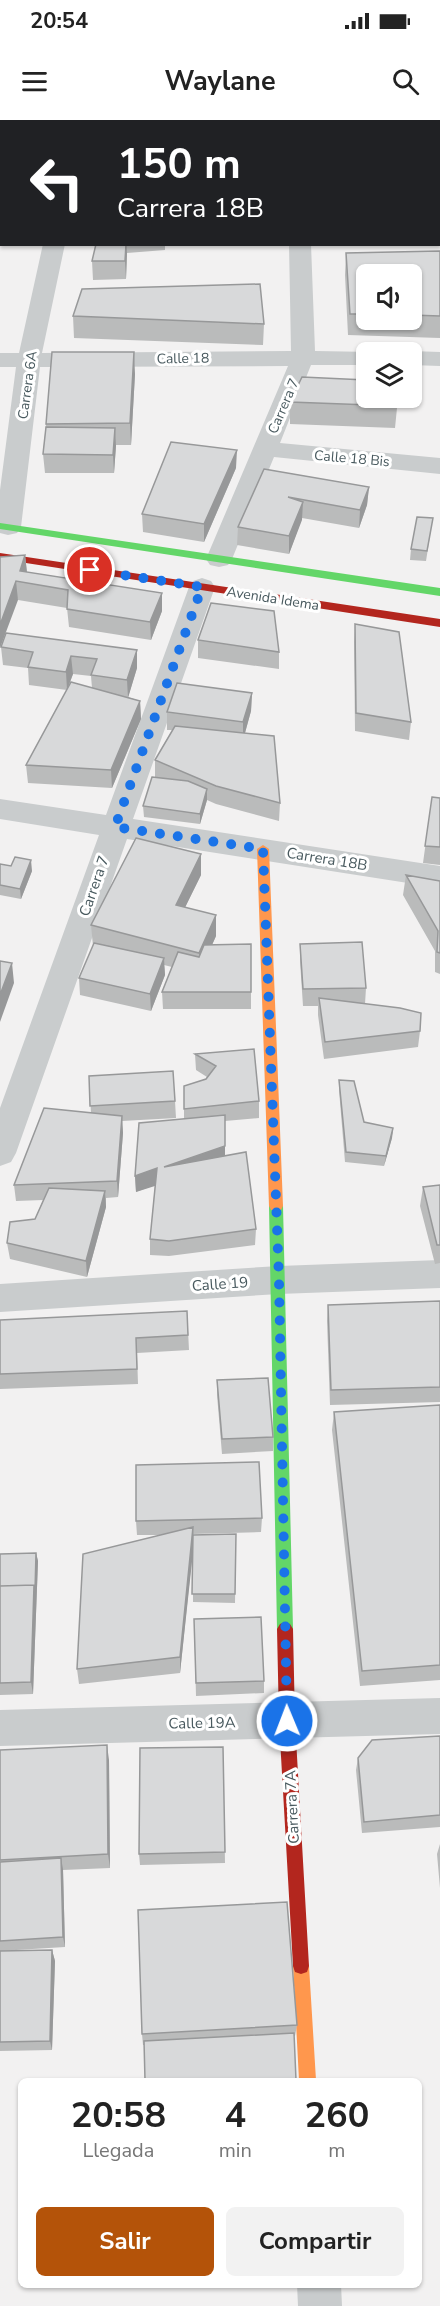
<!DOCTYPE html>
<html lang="es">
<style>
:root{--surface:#fff;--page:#f2f2f2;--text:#222;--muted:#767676;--accent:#b45309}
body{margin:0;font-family:"Nunito Sans",sans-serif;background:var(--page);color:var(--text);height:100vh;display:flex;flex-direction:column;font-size:22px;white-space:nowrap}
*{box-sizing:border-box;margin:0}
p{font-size:20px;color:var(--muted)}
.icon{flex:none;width:33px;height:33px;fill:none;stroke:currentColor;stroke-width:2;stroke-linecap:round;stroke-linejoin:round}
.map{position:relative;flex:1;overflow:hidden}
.side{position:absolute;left:18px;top:1958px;width:404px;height:210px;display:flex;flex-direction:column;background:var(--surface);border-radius:9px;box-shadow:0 2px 4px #0004}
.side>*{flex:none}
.top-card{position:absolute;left:0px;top:0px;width:441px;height:126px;box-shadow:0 2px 4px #0004;background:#202124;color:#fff;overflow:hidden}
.controls{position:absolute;left:356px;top:144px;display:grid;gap:12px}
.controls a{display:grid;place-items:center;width:66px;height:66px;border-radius:9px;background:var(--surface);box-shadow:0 2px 4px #0004;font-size:30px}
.pin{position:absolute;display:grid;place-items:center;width:51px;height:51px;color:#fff;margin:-26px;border:3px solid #fff;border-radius:50%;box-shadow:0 2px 6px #0007}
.me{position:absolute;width:66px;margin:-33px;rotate:359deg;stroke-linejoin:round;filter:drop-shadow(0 0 4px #0008)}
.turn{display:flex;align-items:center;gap:21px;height:126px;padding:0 18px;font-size:27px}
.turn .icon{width:78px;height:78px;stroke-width:2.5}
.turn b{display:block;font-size:42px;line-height:51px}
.eta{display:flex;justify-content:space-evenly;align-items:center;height:102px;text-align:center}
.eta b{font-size:36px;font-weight:700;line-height:42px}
.primary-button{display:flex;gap:12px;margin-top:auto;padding:12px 18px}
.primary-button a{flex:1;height:69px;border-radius:9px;background:var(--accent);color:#fff;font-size:24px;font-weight:700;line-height:69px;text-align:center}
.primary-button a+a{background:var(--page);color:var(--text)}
.status{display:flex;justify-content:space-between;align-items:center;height:42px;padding:0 30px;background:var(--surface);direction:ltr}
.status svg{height:16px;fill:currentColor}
header{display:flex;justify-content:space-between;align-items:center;height:78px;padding:0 18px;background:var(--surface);font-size:27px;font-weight:700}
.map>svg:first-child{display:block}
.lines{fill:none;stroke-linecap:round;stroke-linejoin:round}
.street{fill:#c9cccd;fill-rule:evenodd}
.fast{fill:#63d668;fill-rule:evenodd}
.slow{fill:#ff974d;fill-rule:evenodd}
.jam{fill:#b3261e;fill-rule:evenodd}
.wall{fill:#babbbb;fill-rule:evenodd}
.shaded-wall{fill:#979899}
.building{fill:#d8d9da;stroke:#979899;stroke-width:1.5}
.route{stroke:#1a73e8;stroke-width:10;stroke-dasharray:0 18}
.labels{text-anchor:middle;stroke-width:6;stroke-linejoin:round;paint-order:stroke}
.far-street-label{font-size:14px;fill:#48595e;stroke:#fff}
.street-label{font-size:15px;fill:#48595e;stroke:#fff}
</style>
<div class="status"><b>20:54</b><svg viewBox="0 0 49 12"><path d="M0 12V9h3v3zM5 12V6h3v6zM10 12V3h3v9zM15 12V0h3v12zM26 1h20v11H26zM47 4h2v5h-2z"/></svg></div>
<header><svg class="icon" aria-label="menu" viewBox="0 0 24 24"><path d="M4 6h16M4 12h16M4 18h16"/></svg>Waylane<svg class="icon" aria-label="search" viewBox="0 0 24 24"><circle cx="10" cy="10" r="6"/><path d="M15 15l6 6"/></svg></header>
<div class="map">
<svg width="440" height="2186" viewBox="0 0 440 2186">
<rect width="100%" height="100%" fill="#f2f1f1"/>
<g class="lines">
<path class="street" d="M43,124H65L42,233L291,231L289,124H311L315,231L373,232H366V245H311L280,323L440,338V354L274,337L232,439L228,445L219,447L210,445L206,439L288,246L40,247L21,407L17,413L8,415L0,413V370L16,247H0V233H19Z
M411,231L440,232V246L411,245V232H404Z
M202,458L211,461L215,467L133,699L440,746V768L127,719L16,1033L11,1042L0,1046V988L99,715L0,699V679L106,695L189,467L193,461Z
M440,1140V1168L279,1174L0,1192V1164L279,1146Z
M440,1578V1614L0,1626V1590Z
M297,2164H341L342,2186H298Z"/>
<path class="fast" d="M0,403L440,468V476L0,409Z
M276,1080L281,1082L283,1086L293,1509L290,1514L285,1516L280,1514L277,1509L269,1086L271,1082Z"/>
<path class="slow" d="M263,725L269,729L283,1086L281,1090H271L269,1086L257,729Z
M301,1838L307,1840L309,1846L316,1960H299L293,1846L295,1840Z"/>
<path class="jam" d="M0,433L440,499V507L0,439Z
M285,1502L290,1504L293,1509L295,1601L309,1846L307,1852L301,1854L295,1852L293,1846L279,1601L277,1509L280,1504Z"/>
</g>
<path class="wall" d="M174,0H187V2H174Z
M191,0H203V2H191Z
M207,0H220V2H207Z
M96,124H165V130L127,133L126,159L93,160L92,141Z
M440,131V218L348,215L345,155L346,133ZM366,154H411V200H366Z
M73,196L264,204L263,225L74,218Z
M135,254L131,325H116L114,353H45L43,334L46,304Z
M398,278L395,308L290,304V282Z
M236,348L204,422L143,412L142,394Z
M264,349L369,367L367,385L359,408L302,398L289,434L237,425L238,407Z
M431,409L426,441L410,440L411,429Z
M25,435L27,452L162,491L151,520L69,507L67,488L18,480L0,437Z
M355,504L411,602L409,620L355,611L354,522Z
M198,520L279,532V549L198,538Z
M1,527L137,530V548L128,577L140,581L141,599L112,668L28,663L26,645L67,570L29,565L28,548L3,545ZM73,554L91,556L92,568L67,570Z
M252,573L251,591L245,613L280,683L279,701L216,684L207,680L200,704L144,697L143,686L155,657V640L172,610H167V592Z
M432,677L440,678V745L423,743Z
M201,734V755L185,787L216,816L212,825L251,824V889H163L162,872L172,847L164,845L165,855L151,891L80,875L79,858L93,826L91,805Z
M0,744L32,751L21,779L0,775Z
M406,755L440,761V854L435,852V831L403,775Z
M300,824L366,868L365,884L420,911L418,927L324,939L318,895V886H303L300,841Z
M254,929L259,981V998L225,1001V1036L256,1109L255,1125L169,1136L150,1135V1119L155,1065L136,1072L135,1056L184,999V966L206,959L207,957L196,950L195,934Z
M89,956L175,981L176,998L122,1001L123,1013L118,1077L106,1078V1087L87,1157L10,1139L7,1123L35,1099L43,1080L16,1081L14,1065L91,993Z
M339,960L364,1002L393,1008L392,1018L384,1046L345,1042L339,970Z
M440,1065V1143L435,1144L420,1086L423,1067Z
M440,1181V1282L330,1285L327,1201L328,1185Z
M187,1191L189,1230L137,1233L138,1264L0,1269V1200Z
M217,1260L273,1317V1331L222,1334L217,1275Z
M440,1285V1560L360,1566L332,1310L334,1292Z
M262,1398L261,1412L193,1414V1415L236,1414L235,1483L193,1482V1428L180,1553L79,1564L77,1549L160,1415H137L136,1401Z
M36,1433L38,1441L33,1574L0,1575V1434Z
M194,1499L264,1561V1573L196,1576Z
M440,1616V1707L362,1713L356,1650L358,1638Z
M223,1627L225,1743L140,1745L139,1734Z
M0,1630L109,1640L110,1748L63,1750L65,1827L0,1831Z
M440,1724V1768L437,1734Z
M52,1830L55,1841L52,1930L0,1931V1831Z
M297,1905L295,1916L144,1925H143L142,1914Z"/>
<path class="shaded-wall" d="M126,124L127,133L126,159L125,141Z
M134,232L135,254L131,325L130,303Z
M115,308L116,326L114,353L113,335Z
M237,330L236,348L204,422V404Z
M369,367L367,385L359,408L360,390Z
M303,382L302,400L289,434V416Z
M25,435L27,453L20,451Z
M16,461L18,480L0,528V505Z
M162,473V491L151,520L150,502Z
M137,530V548L128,578L127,560Z
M71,536L73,554L67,570L66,552Z
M252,573L251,591L243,620V602Z
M140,581L141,599L112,668L111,650Z
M207,669V680L200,704V694Z
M201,734V755L176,806V785Z
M31,740L32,751L21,779L20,769Z
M216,795V816L199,854V833Z
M164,838L165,855L151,891L150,874Z
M12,843L14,863L0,902V875Z
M122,996L123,1013L118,1077L117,1061Z
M393,1008L392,1018L384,1046L386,1036Z
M225,1026V1042L164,1047Z
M157,1048L158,1065L136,1072L135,1056Z
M105,1071L106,1087L87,1157L86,1141Z
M193,1407L194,1423L180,1553V1537Z
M36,1433L38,1441L33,1574L31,1562L34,1465Z
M107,1625L109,1640L110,1748L108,1734Z
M61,1738L63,1749L65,1827L63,1817Z
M52,1830L55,1841L52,1930L50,1921Z"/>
<path class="building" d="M126,0H141V2H126Z
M270,0H285V2H270Z
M290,0H298L299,2H290Z
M304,0H316V2H304Z
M321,0H334V2H321Z
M337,0H351V2H337Z
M354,0H363V2H354Z
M96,124H126L125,141H92Z
M440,131V196L411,195V154H366V194H350L346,133Z
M260,164L264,204L73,196L82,169Z
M52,232H134L130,303L46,304Z
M302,257L366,260V278H398L397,286L290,282Z
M46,307L115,308L113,335L43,334Z
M171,322L237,330L204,404L142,394Z
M264,349L369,367L360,390L288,377L303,382L289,416L238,407Z
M417,397L433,398L427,431L411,429Z
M25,435L20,451L162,473L150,502L67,489L68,470L16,461L0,505V437Z
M211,483L274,491L279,532L198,520Z
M355,504L399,512L411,602L356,593Z
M6,513L137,530L127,560L91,555L97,539L71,536L66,552L28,547L33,532L1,527Z
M71,562L140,581L111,650L26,645Z
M177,563L252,573L243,602L167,592Z
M175,606L274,616L280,683L216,666L155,640Z
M152,657L188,661L207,669L200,694L143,686Z
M432,677L440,678V727L425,726Z
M136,718L201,734L176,785L216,795L199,833L91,805Z
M15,737L31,740L20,769L0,765V744L11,746Z
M406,755L440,761V833L437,832L438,811Z
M362,822L366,868L303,869L300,824Z
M94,823L164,838L150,874L79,858Z
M251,824V872H162L178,832L199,837L204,825Z
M0,841L12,843L0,875Z
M319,878L400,888L421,893L420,911L325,922Z
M254,929L259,981L184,989V966L206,959L216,946L195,934Z
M173,951L175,981L90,986L89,956Z
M339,960L354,961L364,1002L393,1008L386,1036L346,1032Z
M44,988L122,996L117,1061L14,1065Z
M225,995V1026L164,1047L246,1032L256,1109L169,1121L150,1119L157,1048L135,1056L139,1003Z
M440,1065V1125H437L423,1067Z
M49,1068L105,1071L86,1141L7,1123L10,1102L35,1099Z
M440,1181V1267L331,1270L328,1185Z
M187,1191L188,1215L136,1218L137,1249L0,1254V1200Z
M268,1258L273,1317L222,1319L217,1260Z
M440,1285V1545L362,1551L334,1292Z
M259,1342L262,1398L136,1401V1345Z
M193,1407L180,1537L77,1549L83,1434Z
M236,1414L235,1474H192L193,1415Z
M36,1433L35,1471L34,1465L0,1466V1434Z
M34,1465L31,1562L0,1563V1466Z
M261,1497L264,1561L196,1563L194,1499Z
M440,1616V1695L364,1702L358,1638L372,1620Z
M107,1625L108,1734L0,1740V1630Z
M223,1627L225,1732L139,1734L140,1628Z
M61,1738L63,1817L0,1821V1742Z
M287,1782L297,1905L142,1914L138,1790Z
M52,1830L50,1921L0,1922V1831Z
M294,1913L296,1960H145L144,1921Z"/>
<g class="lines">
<path class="route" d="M90,450L202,467L115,707L263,729L279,1160L287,1601"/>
</g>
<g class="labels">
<g class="far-street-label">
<text transform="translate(183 238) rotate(-1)" y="5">Calle 18</text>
<text transform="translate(27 265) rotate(-82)" y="5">Carrera 6A</text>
<text transform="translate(283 286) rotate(-67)" y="5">Carrera 7</text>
<text transform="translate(352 338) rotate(5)" y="5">Calle 18 Bis</text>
<text transform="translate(273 478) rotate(9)" y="5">Avenida Idema</text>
</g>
<g class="street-label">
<text transform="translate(327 739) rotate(9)" y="5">Carrera 18B</text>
<text transform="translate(94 766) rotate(-71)" y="5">Carrera 7</text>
<text transform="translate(220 1164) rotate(-4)" y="5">Calle 19</text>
<text transform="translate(202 1603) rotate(-1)" y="5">Calle 19A</text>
<text transform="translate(292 1687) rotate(-93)" y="5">Carrera 7A</text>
</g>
</g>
</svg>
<div class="controls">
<a><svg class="icon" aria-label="sound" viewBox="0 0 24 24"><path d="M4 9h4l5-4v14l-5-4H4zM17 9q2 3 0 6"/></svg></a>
<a><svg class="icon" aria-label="layers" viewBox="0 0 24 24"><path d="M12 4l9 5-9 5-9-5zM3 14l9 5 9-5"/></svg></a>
</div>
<div class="pin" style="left:90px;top:450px;background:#d93025"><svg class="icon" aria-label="arrive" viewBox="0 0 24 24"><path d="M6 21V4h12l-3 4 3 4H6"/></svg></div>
<svg class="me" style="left:287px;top:1601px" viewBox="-20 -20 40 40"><circle r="17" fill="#1a73e8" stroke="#fff" stroke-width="3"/><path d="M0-11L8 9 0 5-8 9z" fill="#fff"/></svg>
<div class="top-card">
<div class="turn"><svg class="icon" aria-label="left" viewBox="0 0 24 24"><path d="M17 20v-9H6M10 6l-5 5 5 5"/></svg><div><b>150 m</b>Carrera 18B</div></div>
</div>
<section class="side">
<div class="eta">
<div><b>20:58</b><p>Llegada</p></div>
<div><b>4</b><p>min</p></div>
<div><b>260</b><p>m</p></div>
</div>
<div class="primary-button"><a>Salir</a><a>Compartir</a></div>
</section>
</div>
